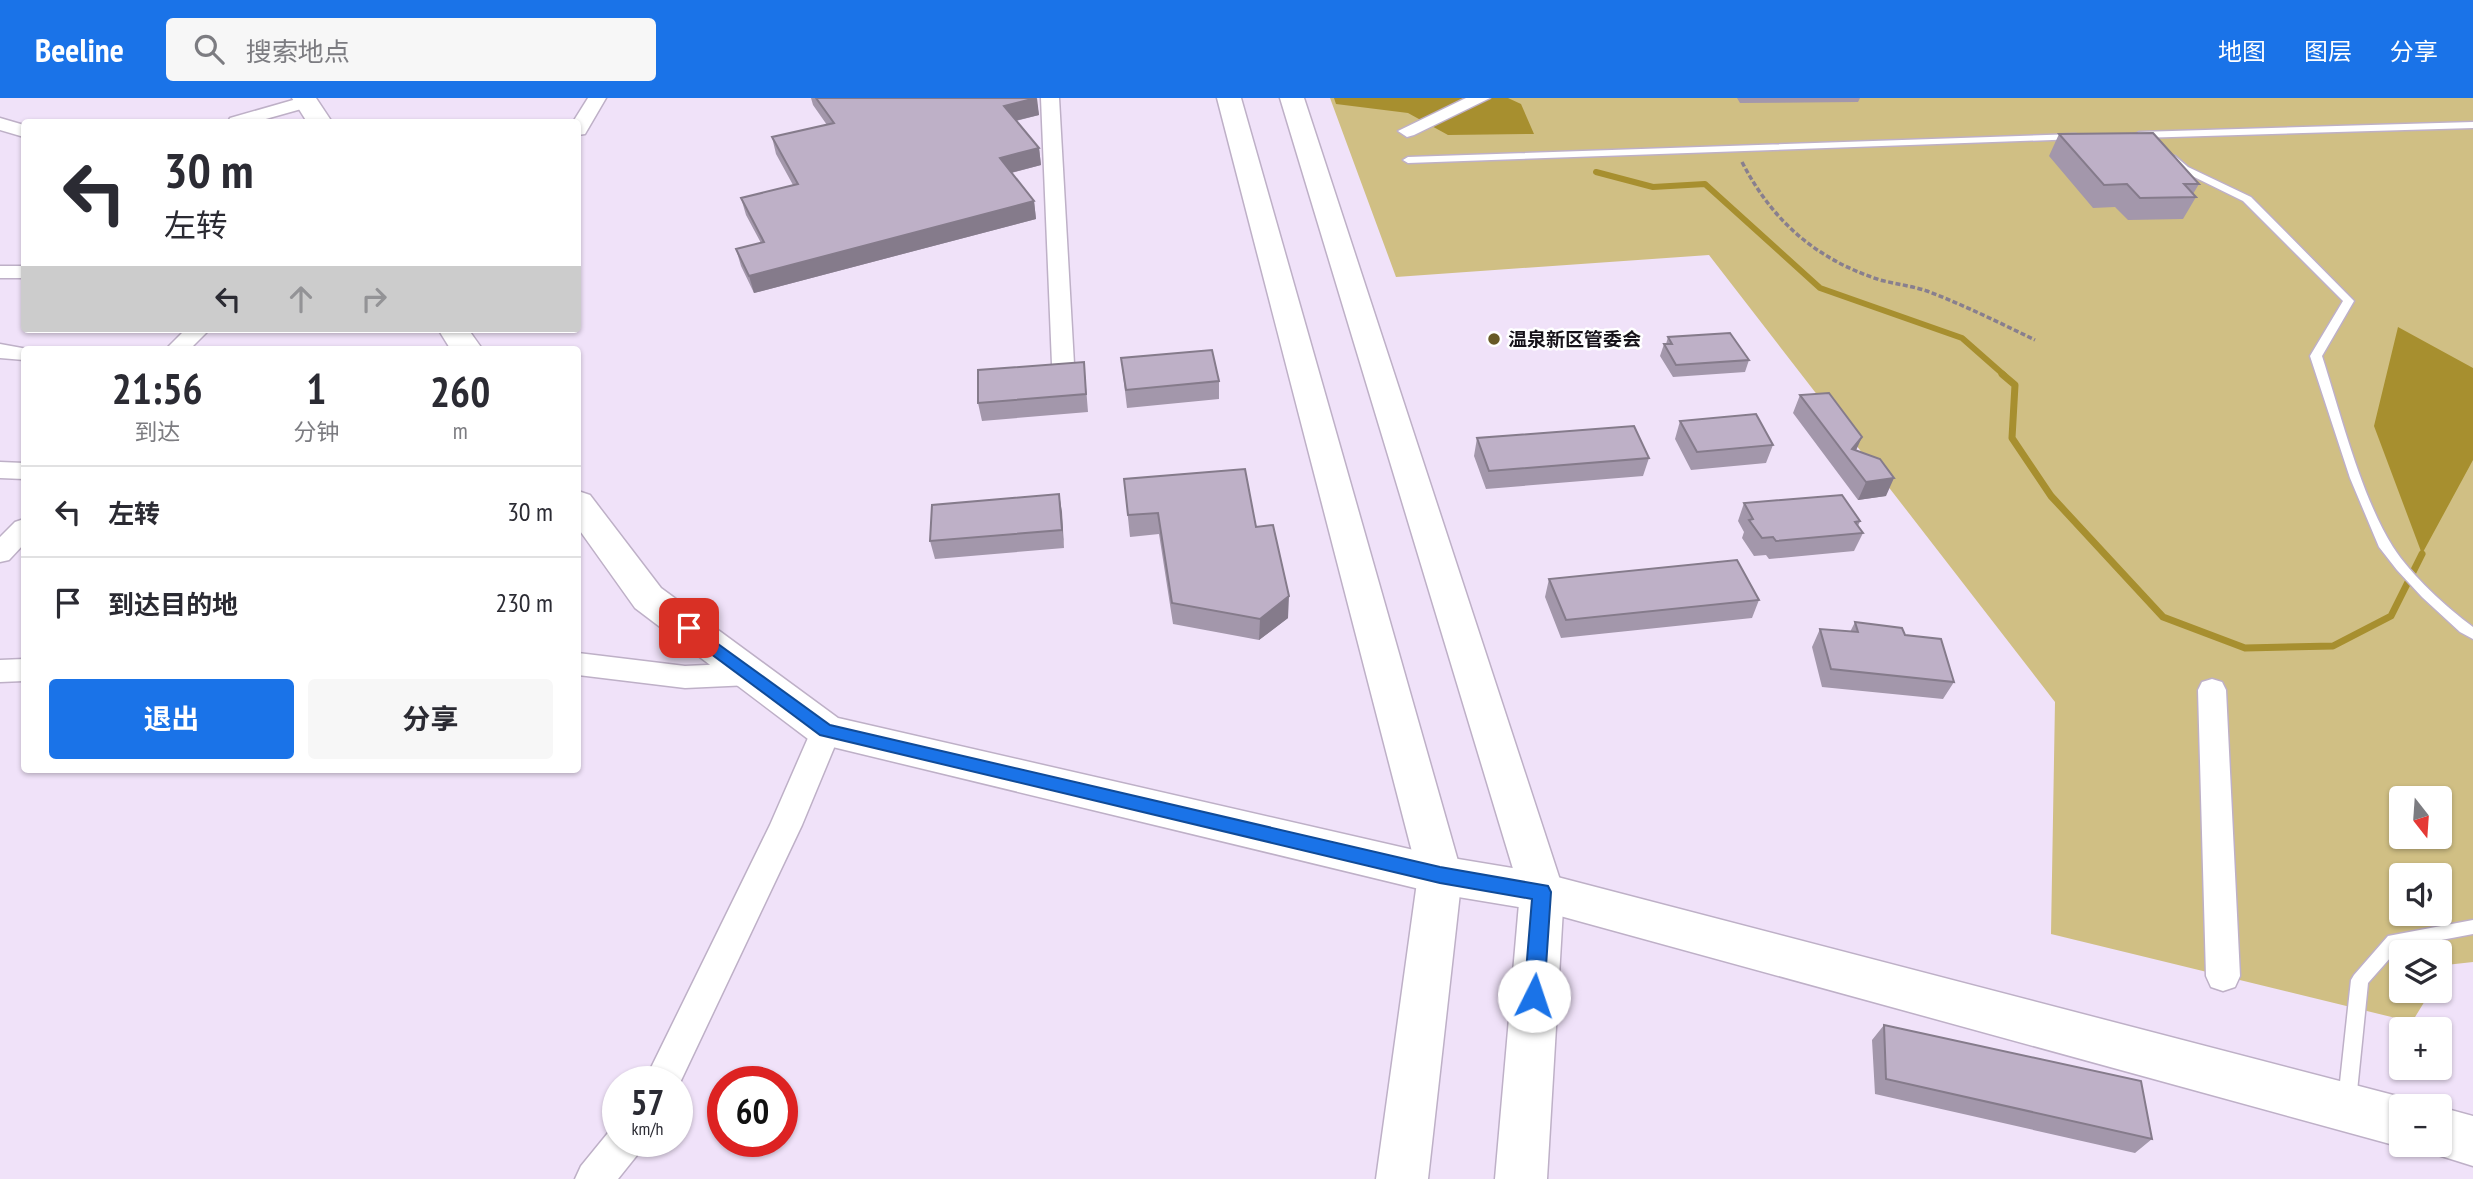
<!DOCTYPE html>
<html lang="zh">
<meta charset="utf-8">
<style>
:root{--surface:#fff;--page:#f7f7f7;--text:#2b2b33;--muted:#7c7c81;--line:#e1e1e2;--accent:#1a73e8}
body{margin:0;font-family:"PT Sans Narrow","Noto Sans SC",sans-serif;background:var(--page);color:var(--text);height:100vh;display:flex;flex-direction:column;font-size:26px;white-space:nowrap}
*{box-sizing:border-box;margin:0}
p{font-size:23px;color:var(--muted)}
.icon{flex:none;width:38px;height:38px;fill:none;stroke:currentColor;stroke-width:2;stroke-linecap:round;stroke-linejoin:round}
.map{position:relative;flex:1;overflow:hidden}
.drawer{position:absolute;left:21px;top:248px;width:560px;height:427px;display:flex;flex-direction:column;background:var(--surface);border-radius:7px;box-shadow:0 2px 5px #0004}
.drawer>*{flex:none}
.banner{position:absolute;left:21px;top:21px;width:560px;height:214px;border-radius:7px;box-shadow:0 2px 5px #0004;background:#fff;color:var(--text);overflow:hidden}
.needle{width:46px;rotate:163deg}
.tools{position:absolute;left:2389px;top:688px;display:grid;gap:14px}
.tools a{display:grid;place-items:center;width:63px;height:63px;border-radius:7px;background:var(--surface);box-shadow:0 2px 5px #0004;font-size:35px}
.speed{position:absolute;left:602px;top:968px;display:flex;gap:14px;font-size:35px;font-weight:700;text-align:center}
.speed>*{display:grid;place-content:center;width:91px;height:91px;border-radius:50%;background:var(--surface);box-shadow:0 2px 5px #0004;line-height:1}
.speed small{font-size:18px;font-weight:400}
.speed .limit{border:10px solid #d22;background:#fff;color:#111}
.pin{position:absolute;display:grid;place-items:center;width:60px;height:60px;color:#fff;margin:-30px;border-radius:14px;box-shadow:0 4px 10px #0006}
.me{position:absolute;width:77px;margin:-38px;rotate:4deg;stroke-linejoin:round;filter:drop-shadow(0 0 5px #0008)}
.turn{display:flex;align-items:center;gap:24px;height:147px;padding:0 28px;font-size:32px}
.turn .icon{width:91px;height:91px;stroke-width:2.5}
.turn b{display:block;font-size:49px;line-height:60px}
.lanes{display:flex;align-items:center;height:66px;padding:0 28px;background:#0003;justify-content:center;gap:35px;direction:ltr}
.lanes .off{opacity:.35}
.eta{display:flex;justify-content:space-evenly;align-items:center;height:119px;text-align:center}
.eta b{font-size:42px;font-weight:700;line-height:49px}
.cta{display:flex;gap:14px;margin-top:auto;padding:14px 28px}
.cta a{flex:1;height:80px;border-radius:7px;background:var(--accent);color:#fff;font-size:28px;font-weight:700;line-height:80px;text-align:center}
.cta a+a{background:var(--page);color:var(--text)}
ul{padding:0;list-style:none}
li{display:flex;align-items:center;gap:21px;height:91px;padding:0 28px;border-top:2px solid var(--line)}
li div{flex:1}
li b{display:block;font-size:26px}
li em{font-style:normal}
header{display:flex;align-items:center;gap:42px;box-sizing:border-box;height:98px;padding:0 35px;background:var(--accent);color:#fff}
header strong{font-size:33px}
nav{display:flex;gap:38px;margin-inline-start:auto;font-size:24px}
.search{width:490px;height:63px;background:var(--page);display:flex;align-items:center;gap:18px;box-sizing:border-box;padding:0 24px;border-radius:7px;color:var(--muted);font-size:26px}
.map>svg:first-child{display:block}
.green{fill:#d0bf84;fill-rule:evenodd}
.water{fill:#a78f2f}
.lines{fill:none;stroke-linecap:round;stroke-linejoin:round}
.stream-far1{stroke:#a78f2f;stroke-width:6}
.stream{stroke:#a78f2f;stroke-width:7}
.lane-casing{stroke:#beb0c7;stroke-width:3}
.street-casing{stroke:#beb0c7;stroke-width:3}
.secondary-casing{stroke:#beb0c7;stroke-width:3}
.primary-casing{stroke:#beb0c7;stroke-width:3}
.path{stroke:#887f8e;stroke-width:3.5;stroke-dasharray:5 2.5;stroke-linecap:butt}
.lane{fill:#fff;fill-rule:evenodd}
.street{fill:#fff;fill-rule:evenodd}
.secondary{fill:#fff;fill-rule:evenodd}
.primary{fill:#fff;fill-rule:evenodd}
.wall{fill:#a397ab}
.shaded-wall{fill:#857b8b}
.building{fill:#beb0c7;stroke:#857b8b;stroke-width:2}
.route{fill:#1a73e8;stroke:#114b97;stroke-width:2}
.poi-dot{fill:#675926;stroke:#fff;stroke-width:2.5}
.labels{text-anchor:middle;stroke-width:5;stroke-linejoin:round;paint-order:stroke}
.poi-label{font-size:19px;font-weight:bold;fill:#161219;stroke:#fff;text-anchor:start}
</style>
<header>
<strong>Beeline</strong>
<div class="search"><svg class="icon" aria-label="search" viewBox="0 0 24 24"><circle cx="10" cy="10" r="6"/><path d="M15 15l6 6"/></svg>搜索地点</div>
<nav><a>地图</a><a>图层</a><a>分享</a></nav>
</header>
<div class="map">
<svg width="2473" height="1081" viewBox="0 0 2473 1081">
<rect width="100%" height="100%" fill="#f0e2f9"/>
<path class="green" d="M1330,0H2473V864L2446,867L2440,878V854H2401V892L2431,893L2412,924L2051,836L2055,604L1709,157L1396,179ZM2401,700H2440V738H2401ZM2401,777H2440V816H2401Z"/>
<path class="water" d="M1334,0H1508L1521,6L1534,36L1448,37L1408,15L1336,6Z
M2398,229L2473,270V362L2422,456L2374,328Z"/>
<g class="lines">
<path class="stream-far1" d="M1596,74L1653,89L1705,86L1820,190L1962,240L2004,277"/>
<path class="stream" d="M2002,276L2015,287L2012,340L2051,398L2163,519L2245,550L2333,548L2391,518L2422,456"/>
<g class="lane-casing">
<path id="lane" d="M2473,24V30L2139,40L2134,37L2139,34Z
M2076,36L2081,39L2079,41L1408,65L1403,62L1408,59Z
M2169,58H2175L2188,69L2251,99L2354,203L2322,258C2341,317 2361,398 2393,449C2411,477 2446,509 2473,529V541L2460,534L2422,499L2397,472L2379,449L2350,380L2310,258L2343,203L2243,103L2182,73L2169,62Z
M2473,822V836L2399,850L2368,885L2356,1003L2353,1009L2347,1012L2341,1009L2338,1003L2351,882L2354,877L2388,838Z"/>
</g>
<g class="street-casing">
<path id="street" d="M300,0H312L315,4L312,8L255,24H228L230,20Z
M588,0H606L585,36L578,37V24H573Z
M1041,0H1059L1074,266L1071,271H1055L1052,266Z
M1466,0H1490L1414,37L1407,39L1398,33Z
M0,20L24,27V39L0,32Z
M0,168H24V180H0Z
M186,231H210L189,252H165Z
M0,246L33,252H24V262L0,260Z
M0,364L24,365V381L0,380Z
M24,421V446L9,462L0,464V439L15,424Z
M578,555L685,568L750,565L760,568L764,576L760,584L750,587L685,590L578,577Z
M24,561V583L0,584V562Z
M2212,581L2222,584L2226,592L2240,878L2235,889L2223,893L2211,889L2206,878L2198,592L2202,584Z
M826,621L836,625L841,633L802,727L677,991V984H644L770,727L811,633L816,625Z
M618,1028V1043H644L638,1056L618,1081H575L581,1068L612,1030Z"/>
</g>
<g class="secondary-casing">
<path id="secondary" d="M292,0H316L332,24H307Z
M438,231H468L483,252H451Z
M578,393L590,397L661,490L838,620L1440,758L1542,775L2401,999L2420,1008H2401V1046H2406L2401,1049L1542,813L1440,796L812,644L635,510L578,430Z
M2440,1009L2473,1018V1068L2422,1052L2420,1046H2440Z"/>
</g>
<g class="primary-casing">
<path id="primary" d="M1217,0H1241L1462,777L1428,1081H1376L1418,777Z
M1280,0H1304L1564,794L1547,1081H1495L1520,794Z"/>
</g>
<path class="path" d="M1742,64C1773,124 1816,161 1880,182C1896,186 1912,188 1927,193C1964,207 2000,225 2035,242"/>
<use href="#lane" class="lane"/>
<use href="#street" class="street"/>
<use href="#secondary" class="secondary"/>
<use href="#primary" class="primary"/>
</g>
<path class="wall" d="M811,0H1036L1039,17L1016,23L1039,50L1041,67L1011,75L1034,103L1036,121L754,195L741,168L736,151L761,145L746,117L741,100L793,87L776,56L772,39L827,27L813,7Z
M1737,0H1860L1858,4L1740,5Z
M2059,36L2199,86L2193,96L2196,99L2183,121L2128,122L2115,109L2093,110L2049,58Z
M1668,239L1749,262L1745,274L1673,279L1660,258L1664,246H1666Z
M1121,260L1219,283V301L1127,310Z
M1084,264L1088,314L982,323L978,305Z
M1800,297L1856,352L1886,398L1858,402L1793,315Z
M1680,323L1773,347L1766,365L1691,372L1675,341Z
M1477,340L1649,360L1643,378L1486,391L1474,358Z
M1124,381L1256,429L1288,520L1259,542L1173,526L1159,436L1130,439Z
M1059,396L1064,450L935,461L930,443Z
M1744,405L1860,423L1858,428L1863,435L1854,453L1769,461L1766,457L1754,458L1742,440L1744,434L1738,423Z
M1549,481L1759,502L1752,520L1561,540L1545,499Z
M1855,524L1905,537L1954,584L1943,601L1822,589L1812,549L1820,531L1850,534Z
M1884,927L2152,1041L2135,1055L1875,996L1872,942Z"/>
<path class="shaded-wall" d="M1037,0L1039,17L1006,25L1004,8Z
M1039,50L1041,67L1002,77L1000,60Z
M1034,103L1036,121L754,195L749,178Z
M1862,339L1854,357L1852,351Z
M1894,380L1886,398L1858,402L1866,384Z
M1059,396L1062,414L1064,450L1062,432Z
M1289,498L1288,520L1259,542L1260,521Z"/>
<path class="building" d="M816,0H1036L1004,8L1039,50L1000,60L1034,103L749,178L736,151L764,144L741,100L798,86L772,39L834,25Z
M2153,35L2199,86H2184L2196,99L2140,100L2127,86L2104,87L2059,36Z
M1730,235L1749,262L1676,267L1664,246H1672L1668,239Z
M1212,252L1219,283L1126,292L1121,260Z
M1084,264L1086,296L978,305V272Z
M1829,295L1862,339L1852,351L1880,361L1894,380L1866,384L1800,297Z
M1756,316L1773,347L1697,354L1680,323Z
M1634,328L1649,360L1489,373L1477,340Z
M1245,371L1256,429L1273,427L1289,498L1260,521L1172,505L1158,415L1128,417L1124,381Z
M1059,396L1062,432L930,443L932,407Z
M1842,397L1860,423L1855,424L1863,435L1776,443L1773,439L1762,440L1749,422L1753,421L1744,405Z
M1737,462L1759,502L1566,522L1549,481Z
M1855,524L1902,530L1905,537L1941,541L1954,584L1831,571L1820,531L1858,534Z
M1884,927L2141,983L2152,1041L1886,981Z"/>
<path class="route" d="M689,525L830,627L1440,769L1548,788L1551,794L1544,898L1541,905L1534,907L1527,905L1524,898L1532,801L1440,785L820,637L683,535L681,530Z"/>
<circle class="poi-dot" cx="1494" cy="241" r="7"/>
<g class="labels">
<g class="poi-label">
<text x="1508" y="248">温泉新区管委会</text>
</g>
</g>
</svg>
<div class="tools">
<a><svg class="needle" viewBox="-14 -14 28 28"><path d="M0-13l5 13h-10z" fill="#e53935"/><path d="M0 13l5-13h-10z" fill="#7c7c81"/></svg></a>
<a><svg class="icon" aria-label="sound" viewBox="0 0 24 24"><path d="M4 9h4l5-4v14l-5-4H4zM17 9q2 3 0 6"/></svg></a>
<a><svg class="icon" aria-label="layers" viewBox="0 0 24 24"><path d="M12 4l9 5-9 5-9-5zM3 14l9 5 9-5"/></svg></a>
<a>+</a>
<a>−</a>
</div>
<div class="speed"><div>57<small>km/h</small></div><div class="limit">60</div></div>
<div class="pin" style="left:689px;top:530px;background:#d93025"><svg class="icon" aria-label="arrive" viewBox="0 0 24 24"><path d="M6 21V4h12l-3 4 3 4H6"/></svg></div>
<svg class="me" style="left:1534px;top:898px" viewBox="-20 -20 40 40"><circle r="19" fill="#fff"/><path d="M0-13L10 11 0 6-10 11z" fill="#1a73e8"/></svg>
<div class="banner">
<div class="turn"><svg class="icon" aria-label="left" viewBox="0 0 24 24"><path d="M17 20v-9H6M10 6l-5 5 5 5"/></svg><div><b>30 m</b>左转</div></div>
<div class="lanes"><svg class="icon" aria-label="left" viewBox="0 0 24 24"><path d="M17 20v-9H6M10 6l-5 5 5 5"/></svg><svg class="icon off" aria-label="ahead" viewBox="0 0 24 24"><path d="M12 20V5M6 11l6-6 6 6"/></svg><svg class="icon off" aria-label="right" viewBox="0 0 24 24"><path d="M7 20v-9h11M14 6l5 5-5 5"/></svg></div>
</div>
<section class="drawer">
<div class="eta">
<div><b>21:56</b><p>到达</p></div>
<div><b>1</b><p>分钟</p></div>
<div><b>260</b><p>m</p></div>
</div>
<ul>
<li><svg class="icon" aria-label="left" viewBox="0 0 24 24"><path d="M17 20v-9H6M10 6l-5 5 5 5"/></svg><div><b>左转</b></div><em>30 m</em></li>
<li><svg class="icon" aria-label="arrive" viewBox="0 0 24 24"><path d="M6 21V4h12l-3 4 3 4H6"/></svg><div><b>到达目的地</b></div><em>230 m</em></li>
</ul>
<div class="cta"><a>退出</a><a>分享</a></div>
</section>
</div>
